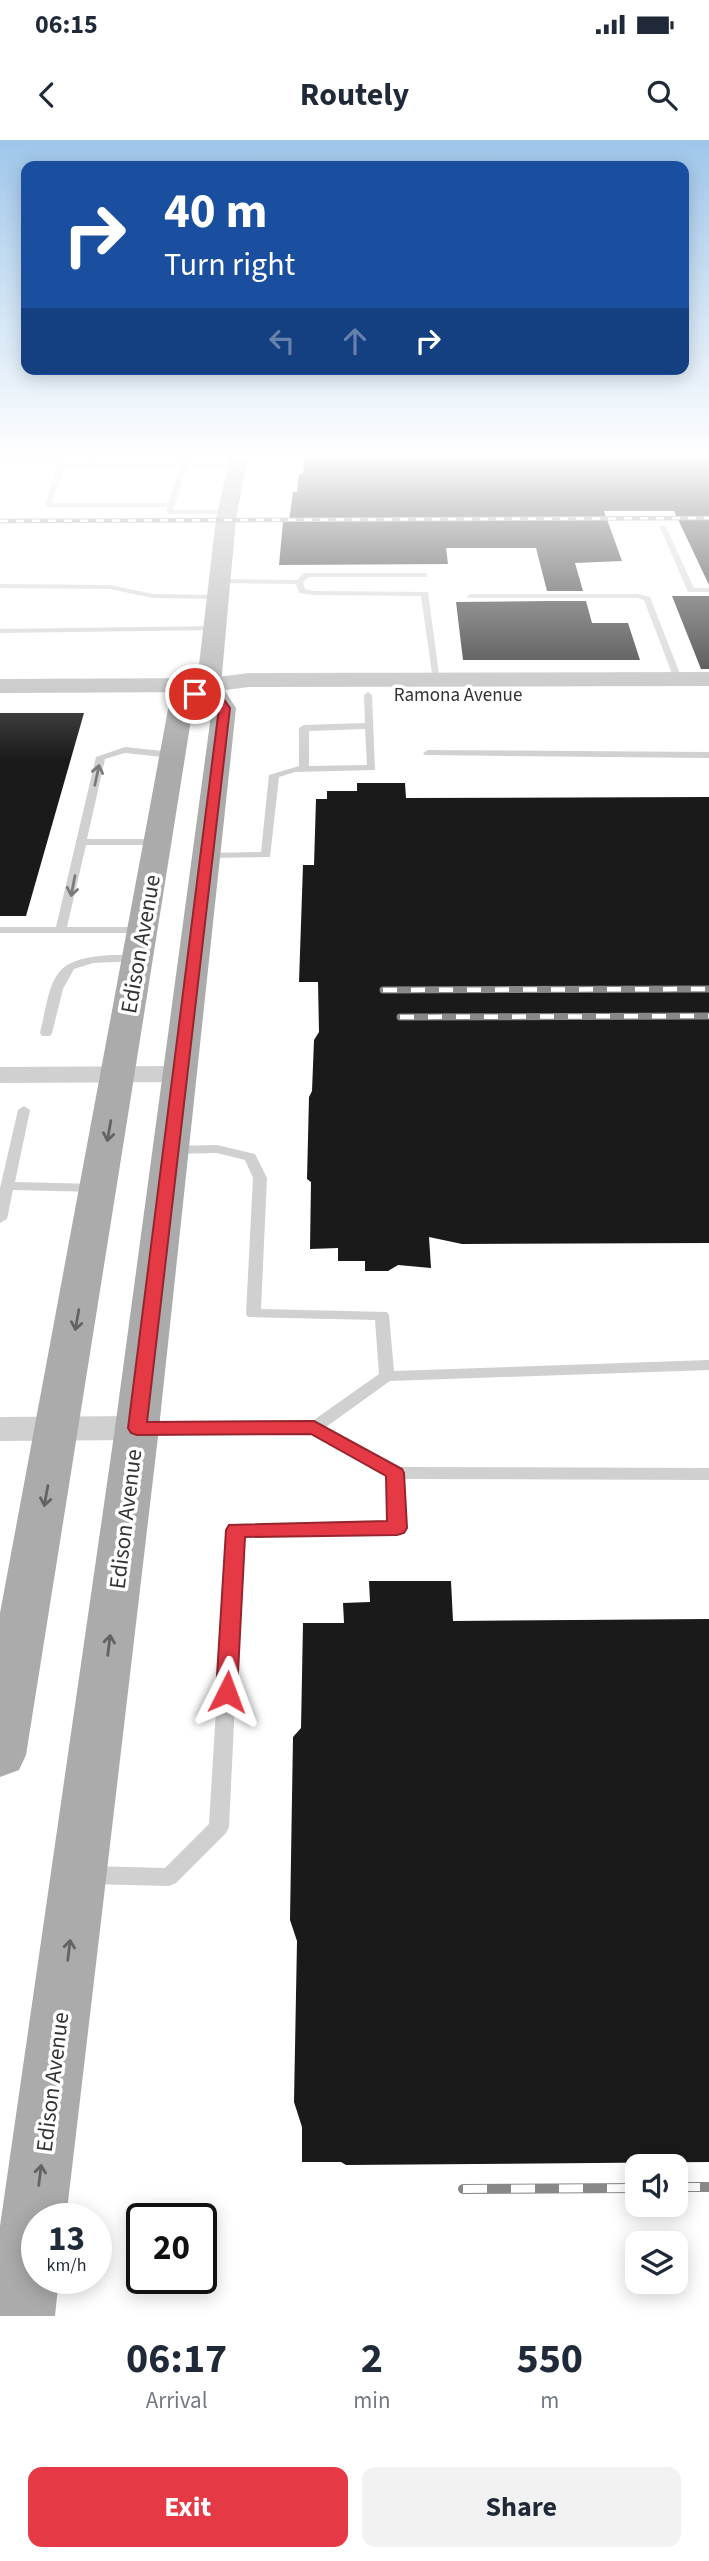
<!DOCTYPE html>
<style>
:root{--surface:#fff;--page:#f2f2f3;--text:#1f2937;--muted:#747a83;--accent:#e63946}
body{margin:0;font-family:"Source Sans 3",sans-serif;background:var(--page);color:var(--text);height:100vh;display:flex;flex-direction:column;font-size:26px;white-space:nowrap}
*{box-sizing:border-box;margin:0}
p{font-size:23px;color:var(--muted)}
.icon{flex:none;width:38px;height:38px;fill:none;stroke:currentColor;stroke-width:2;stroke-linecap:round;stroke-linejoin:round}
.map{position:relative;height:2176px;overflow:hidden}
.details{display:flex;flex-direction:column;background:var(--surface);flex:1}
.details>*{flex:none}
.top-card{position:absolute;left:21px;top:21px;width:668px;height:214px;border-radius:14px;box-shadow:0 4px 18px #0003;background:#1a4fa0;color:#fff;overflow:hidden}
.controls{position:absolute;left:625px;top:2014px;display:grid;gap:14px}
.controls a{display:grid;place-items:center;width:63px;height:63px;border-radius:14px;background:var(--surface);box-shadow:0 4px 18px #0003;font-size:35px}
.speed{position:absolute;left:21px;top:2063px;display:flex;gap:14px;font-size:35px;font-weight:700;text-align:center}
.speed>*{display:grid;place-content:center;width:91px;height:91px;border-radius:50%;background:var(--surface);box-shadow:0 4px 18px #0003;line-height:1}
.speed small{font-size:18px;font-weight:400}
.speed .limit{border:4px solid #111;border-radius:10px;background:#fff;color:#111}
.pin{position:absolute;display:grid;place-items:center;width:60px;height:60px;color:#fff;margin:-30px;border:4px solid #fff;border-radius:50%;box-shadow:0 2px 7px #0007}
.me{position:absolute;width:77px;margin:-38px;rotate:3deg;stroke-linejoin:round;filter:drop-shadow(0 0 5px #0008)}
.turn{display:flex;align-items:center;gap:24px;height:147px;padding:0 28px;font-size:32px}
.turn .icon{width:91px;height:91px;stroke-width:2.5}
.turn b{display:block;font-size:49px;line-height:60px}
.lanes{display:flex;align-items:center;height:66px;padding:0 28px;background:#0003;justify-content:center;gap:35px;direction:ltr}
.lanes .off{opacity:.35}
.eta{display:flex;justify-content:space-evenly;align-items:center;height:119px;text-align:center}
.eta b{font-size:42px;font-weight:700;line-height:49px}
.action{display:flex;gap:14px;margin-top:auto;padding:14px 28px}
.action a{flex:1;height:80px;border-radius:14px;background:var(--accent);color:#fff;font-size:28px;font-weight:700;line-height:80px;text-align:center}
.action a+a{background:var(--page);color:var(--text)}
.status{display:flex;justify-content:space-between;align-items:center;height:49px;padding:0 35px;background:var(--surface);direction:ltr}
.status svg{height:19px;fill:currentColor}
header{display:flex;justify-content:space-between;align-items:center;height:91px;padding:0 28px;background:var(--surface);font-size:32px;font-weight:700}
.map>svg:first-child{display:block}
.building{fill:#1a1a1a}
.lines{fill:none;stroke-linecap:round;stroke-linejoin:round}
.lane{fill:#d0d0d0;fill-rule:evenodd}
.street{fill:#d0d0d0;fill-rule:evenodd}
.secondary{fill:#bdbdbd;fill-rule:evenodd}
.primary{fill:#ababab;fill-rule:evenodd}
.rail-far2-casing{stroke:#888;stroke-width:4.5}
.rail-far1-casing{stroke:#888;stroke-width:7}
.rail-casing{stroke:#888;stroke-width:10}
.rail-far2{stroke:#fff;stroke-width:2.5;stroke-dasharray:8;stroke-linecap:butt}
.rail-far1{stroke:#fff;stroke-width:4.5;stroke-dasharray:14;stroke-linecap:butt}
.rail{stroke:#fff;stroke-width:8;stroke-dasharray:24;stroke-linecap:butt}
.oneway{stroke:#7a7a7a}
.oneway2{stroke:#636363}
.route{fill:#e63946;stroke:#96252e;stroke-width:2}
.labels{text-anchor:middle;stroke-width:7;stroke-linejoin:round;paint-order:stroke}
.far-street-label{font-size:19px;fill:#333;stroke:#fff}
.street-label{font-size:23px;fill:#333;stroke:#fff}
</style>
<div class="status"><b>06:15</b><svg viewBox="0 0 49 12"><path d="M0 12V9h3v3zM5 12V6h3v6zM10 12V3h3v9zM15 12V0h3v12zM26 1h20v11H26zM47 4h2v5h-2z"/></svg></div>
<header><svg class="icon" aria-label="back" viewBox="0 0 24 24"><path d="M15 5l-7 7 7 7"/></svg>Routely<svg class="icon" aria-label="search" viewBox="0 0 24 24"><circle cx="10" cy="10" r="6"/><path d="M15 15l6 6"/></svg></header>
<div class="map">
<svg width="709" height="2176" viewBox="0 0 709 2176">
<rect width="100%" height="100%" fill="#fff"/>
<path class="building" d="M309,316H709V445L674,371H604L622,421L575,423L583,451H547L536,408H446L448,424L279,425L283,382H289L293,352H297L299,334H303L305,317Z
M672,456H709V529H701Z
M549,461H586L592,483H628L640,520H463L456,462Z
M0,573H84L26,776H0Z
M357,643H405L406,658L709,657V1103L462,1104L429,1097L431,1128L398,1125L388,1131H365V1121H338V1108L310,1109L311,1042L307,1039L309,957L312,951L314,900L319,892L318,842H299L303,725H314L316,659H327V651H357Z
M369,1441H451L453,1481L709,1479V2022L346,2025L341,2022H302V1987L294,1962L297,1801L290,1780L293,1597L301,1588L303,1483H344L343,1463L370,1462Z"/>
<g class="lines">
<path class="lane" d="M93,316H99L96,323H181L184,316H188V323L239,325L237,328L187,327L173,370H228L231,372L228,374H169L166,372L167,367H48L45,365L58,323H0V319H61L64,323H90ZM64,327H180L168,363H52Z
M659,385L666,387L694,448H709V452H688Z
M304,433H427V437H309L303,442L305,449L314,451L428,452L440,542L433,540L421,456L314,455L299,453L296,444L220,443L216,441L220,439L297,440Z
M0,444L110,445L153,454L218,455L222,457L218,459L153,458L110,449L0,448Z
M471,454H638L650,457L682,539L678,542L674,539L644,460L637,458H468L467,456Z
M218,486V490H215L0,493V489Z
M368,552L372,555L375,630L295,632L279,637L270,717L202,718V714L206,713L261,712L269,635L299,626V588L304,585L365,583L364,555ZM365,589L367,625L309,626V591Z
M125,607L172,612L177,615L172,618L125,613L105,619L87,699H158L163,702L158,705H86L67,787H143L149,790L143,793H0V787H56L96,617Z
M428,610L709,612V618L425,615L423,613Z
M112,815H138L144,818L138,821L93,823L74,829L63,849L52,893L50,896H42L40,893C53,839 49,818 112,815Z
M24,966L30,970L15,1042L97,1044L104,1048L97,1052L13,1050L7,1079L0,1083V1048L18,970Z
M217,1005L255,1014L267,1038L261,1169L387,1172L389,1175L394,1231L709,1220V1230L390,1241L326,1287L398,1327L709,1328V1340L403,1339L405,1388L403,1392L243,1396L229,1687L226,1693L176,1743L169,1746L90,1744L83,1741L80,1735L83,1729L90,1726L165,1728L209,1684L227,1390L229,1386L388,1382L387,1336L311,1292L142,1293L136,1292L134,1288L136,1284L142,1283L311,1282L379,1234L375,1180L248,1177L246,1174L253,1038L245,1020L217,1013L171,1014L164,1010L171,1006Z"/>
<path class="street" d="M180,926L189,928L193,934L189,940L180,942L0,943V927Z
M137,1276L149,1280L154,1288L149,1296L137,1300L0,1301V1277Z"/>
<path class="secondary" d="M709,532V546L249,547L209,552L0,553V539L209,538L249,533Z"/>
<path class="primary" d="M230,316H248L236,379L221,545L236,568L159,1288L66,2079H37V2138H59L55,2176H0V2086L115,1288L212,568L206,558L193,567L26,1615L19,1630L0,1637V1473L169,564L197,542L216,379Z"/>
<g class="rail-far2-casing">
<path id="rail-far2" d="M0,381L709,378"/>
</g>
<g class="rail-far1-casing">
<path id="rail-far1" d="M383,850L709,849
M400,877L709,876"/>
</g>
<g class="rail-casing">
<path id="rail" d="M676,2047H709
M463,2049L637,2048"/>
</g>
<use href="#rail-far2" class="rail-far2"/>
<use href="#rail-far1" class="rail-far1"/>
<use href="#rail" class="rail"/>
</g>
<defs><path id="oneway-shaft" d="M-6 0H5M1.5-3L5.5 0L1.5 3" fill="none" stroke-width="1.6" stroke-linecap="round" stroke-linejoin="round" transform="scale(1.75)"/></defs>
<g class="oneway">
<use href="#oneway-shaft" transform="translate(97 635) rotate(-78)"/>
<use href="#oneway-shaft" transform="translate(73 746) rotate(101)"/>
</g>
<g class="oneway2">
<use href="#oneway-shaft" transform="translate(109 991) rotate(100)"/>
<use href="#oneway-shaft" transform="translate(77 1180) rotate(100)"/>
<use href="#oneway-shaft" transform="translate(46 1356) rotate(100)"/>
<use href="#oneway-shaft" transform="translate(109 1505) rotate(-83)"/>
<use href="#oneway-shaft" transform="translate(69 1810) rotate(-83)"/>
<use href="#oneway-shaft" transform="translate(40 2035) rotate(-83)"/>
</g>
<linearGradient id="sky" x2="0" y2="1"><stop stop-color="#9ec6ea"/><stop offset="0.51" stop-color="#fff"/><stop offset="1" stop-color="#fff" stop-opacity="0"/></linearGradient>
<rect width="709" height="620" fill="url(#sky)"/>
<path class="route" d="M205,543H212L230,568L147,1282L314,1281L402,1329L404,1333L407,1388L404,1393L397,1395L245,1397L237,1552L234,1558L227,1560L219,1558L216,1552L226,1390L229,1385L387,1381L386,1336L311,1294L137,1295L131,1293L128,1288L219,568L207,551L195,557L190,554Z"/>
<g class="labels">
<g class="far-street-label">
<text x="458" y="561">Ramona Avenue</text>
</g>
<g class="street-label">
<text transform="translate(140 804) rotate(-80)" y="8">Edison Avenue</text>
<text transform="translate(125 1379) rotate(-83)" y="8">Edison Avenue</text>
<text transform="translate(52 1942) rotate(-83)" y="8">Edison Avenue</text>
</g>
</g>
</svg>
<div class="controls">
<a><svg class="icon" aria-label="sound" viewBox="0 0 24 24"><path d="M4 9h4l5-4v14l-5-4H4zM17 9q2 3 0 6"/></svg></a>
<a><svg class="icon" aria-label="layers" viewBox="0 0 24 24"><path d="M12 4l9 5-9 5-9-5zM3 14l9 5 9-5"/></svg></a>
</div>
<div class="speed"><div>13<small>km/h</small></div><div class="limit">20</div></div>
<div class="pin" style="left:195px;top:554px;background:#d93025"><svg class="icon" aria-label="arrive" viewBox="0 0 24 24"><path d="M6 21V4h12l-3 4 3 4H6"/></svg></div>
<svg class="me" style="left:227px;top:1552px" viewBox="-20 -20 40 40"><path d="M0-17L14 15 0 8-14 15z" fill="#e63946" stroke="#fff" stroke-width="4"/></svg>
<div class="top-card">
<div class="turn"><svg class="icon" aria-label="right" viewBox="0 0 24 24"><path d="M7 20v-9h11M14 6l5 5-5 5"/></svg><div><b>40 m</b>Turn right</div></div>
<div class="lanes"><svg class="icon off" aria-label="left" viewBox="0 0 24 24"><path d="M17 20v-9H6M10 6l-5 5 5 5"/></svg><svg class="icon off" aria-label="ahead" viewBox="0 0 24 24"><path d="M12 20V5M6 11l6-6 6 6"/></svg><svg class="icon" aria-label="right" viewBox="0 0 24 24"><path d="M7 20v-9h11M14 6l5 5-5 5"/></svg></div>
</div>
</div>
<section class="details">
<div class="eta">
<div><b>06:17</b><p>Arrival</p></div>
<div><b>2</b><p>min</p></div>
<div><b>550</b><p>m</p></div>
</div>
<div class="action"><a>Exit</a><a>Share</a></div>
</section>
